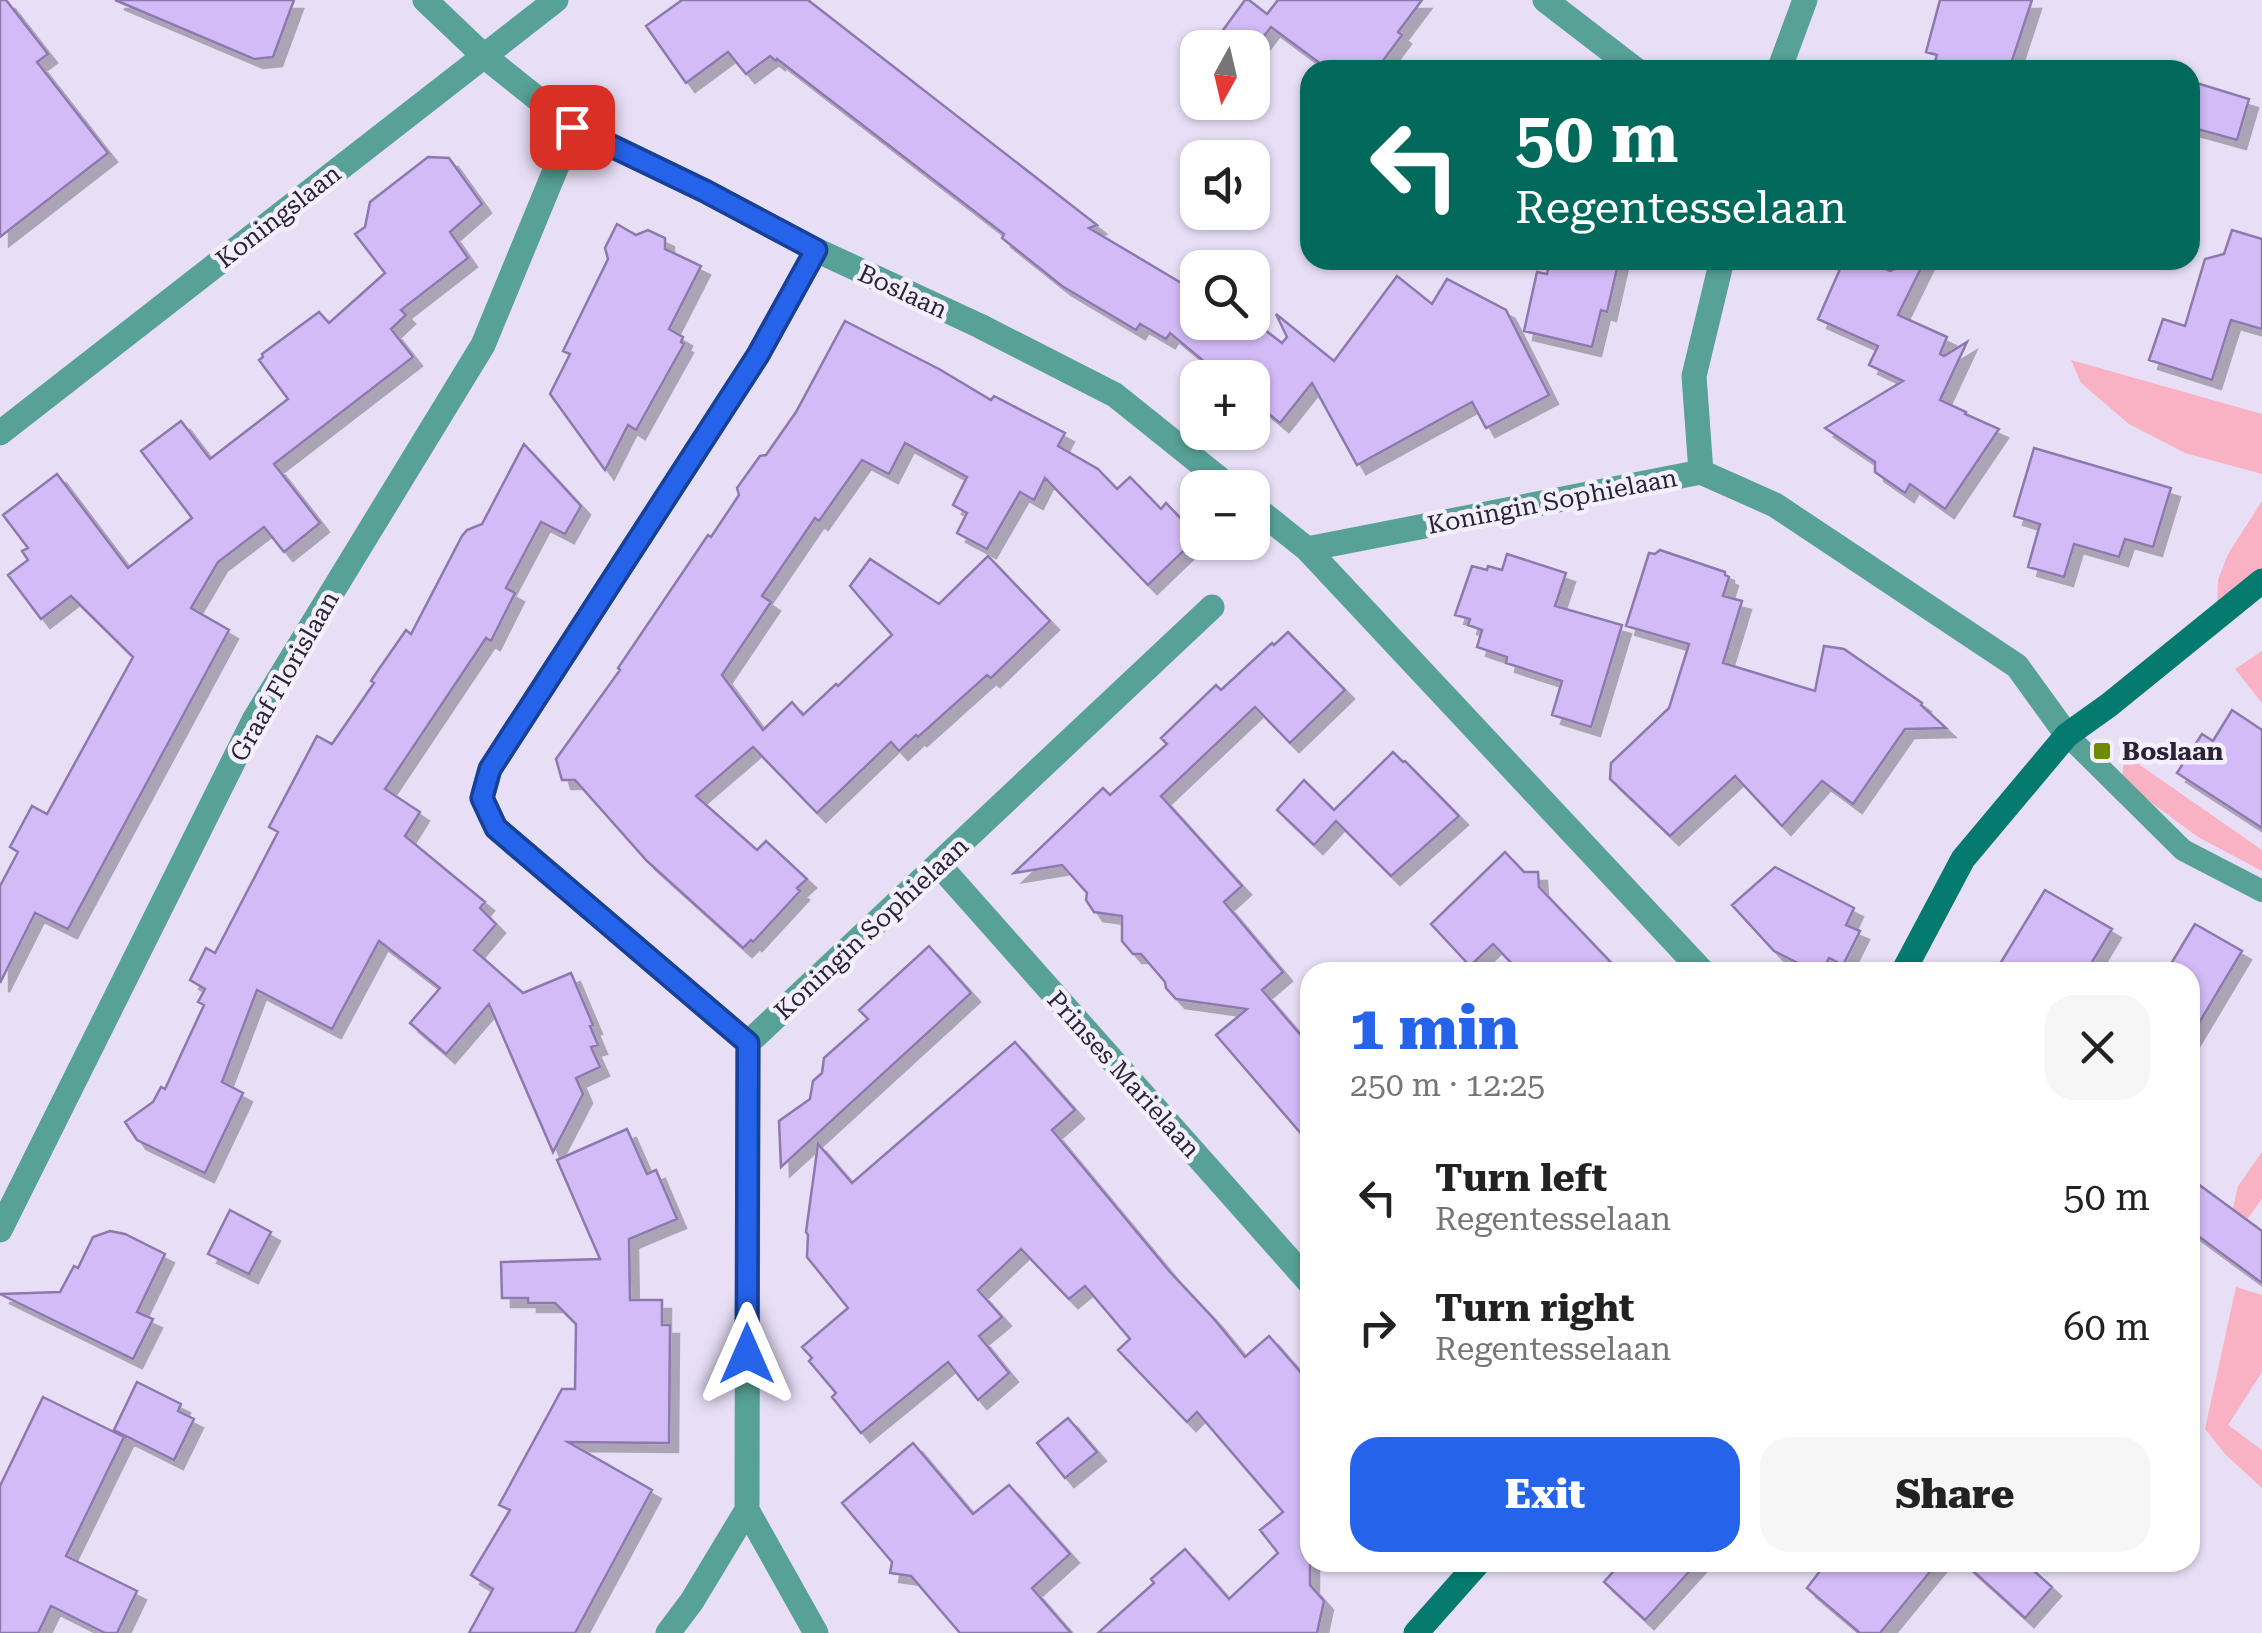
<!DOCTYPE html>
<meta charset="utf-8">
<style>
:root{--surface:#fff;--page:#f6f6f6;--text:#222;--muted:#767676;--accent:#2563eb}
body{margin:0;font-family:"Roboto Serif",serif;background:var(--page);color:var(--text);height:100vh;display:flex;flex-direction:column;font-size:38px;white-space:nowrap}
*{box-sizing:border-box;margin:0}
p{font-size:32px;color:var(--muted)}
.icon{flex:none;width:55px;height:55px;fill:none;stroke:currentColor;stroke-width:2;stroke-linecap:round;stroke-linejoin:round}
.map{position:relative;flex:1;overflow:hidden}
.details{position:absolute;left:1300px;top:962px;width:900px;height:610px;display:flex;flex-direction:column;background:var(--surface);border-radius:30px;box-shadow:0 2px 8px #0004}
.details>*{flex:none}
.banner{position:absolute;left:1300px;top:60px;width:900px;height:210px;border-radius:30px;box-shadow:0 2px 8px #0004;background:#00695c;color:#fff;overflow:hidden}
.needle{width:65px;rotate:188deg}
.tools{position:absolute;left:1180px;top:30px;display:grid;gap:20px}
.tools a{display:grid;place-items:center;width:90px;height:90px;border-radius:20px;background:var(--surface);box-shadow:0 2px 8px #0004;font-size:50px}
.pin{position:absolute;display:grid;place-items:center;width:85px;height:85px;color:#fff;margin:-42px;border-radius:20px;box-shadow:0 5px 15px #0006}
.me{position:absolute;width:110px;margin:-55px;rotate:0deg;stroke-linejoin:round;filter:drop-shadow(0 0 8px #0008)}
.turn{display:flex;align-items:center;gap:35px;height:210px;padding:0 50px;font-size:45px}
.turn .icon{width:130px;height:130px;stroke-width:2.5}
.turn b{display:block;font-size:70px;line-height:85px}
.round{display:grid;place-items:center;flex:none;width:105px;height:105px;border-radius:30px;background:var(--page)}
.headline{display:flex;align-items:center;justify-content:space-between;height:170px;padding:0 50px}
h1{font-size:60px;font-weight:800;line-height:75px;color:var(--accent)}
.button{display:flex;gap:20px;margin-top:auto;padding:20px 50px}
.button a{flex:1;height:115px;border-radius:30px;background:var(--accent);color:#fff;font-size:40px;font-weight:800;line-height:115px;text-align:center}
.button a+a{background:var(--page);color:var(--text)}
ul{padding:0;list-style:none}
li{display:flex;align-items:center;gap:30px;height:130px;padding:0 50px}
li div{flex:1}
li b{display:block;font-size:38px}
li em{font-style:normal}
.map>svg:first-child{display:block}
.green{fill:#f8b2c3}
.building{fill:#d3bbf8;stroke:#8e79ad;stroke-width:2.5;filter:url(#shadow)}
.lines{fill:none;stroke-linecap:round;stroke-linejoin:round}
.service{stroke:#57a196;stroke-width:22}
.minor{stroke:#57a196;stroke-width:25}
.secondary{stroke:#057b6f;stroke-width:25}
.route-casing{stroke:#184099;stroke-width:25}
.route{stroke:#2563eb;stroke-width:18}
.poi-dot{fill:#6f8b06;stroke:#f3effb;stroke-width:4}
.labels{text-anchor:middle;stroke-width:9;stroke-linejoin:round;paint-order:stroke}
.street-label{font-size:25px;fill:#2b2237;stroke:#f3effb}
.poi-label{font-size:25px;font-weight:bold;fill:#2b2237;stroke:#f3effb;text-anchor:start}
</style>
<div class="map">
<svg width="2262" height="1633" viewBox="0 0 2262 1633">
<defs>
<filter id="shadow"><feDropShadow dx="9" dy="9" stdDeviation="0" flood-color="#0004"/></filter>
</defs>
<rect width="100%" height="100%" fill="#e8dff7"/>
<path class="green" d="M2071,360L2262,414V474L2185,453L2129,424L2081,383Z
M2262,501V570L2217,612L2218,580L2228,554Z
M2262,651V703L2235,669Z
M2124,754L2262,850V871L2198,837L2122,781Z
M2262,1152V1199L2223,1252L2238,1186Z
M2236,1287L2262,1295V1372L2228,1425L2262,1450V1488L2226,1455L2205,1429Z"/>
<path class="building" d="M0,0H6L48,54L37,62L108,153L0,237Z
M115,0H294L273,57L254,59Z
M682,0H808L1097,225L1089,228L1198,293V322H1246L1252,326V320L1282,343L1287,337L1276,314L1334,361L1397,276L1432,304L1447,279L1506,310L1549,395L1486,428L1472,402L1357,465L1312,383L1280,423L1252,400V378H1224L1170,333L1166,339L1140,324L1136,330L1062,286L1002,238L1004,234L777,59L776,61L770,56L746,74L728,52L686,83L646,26Z
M1245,0H1249L1267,14L1278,0H1422L1398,32L1402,35L1376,70H1329L1271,27L1255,48H1210Z
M1940,0H2032L2009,70H1933L1937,55L1926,52Z
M2190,81L2249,99L2237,140L2190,127Z
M428,157L449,158L482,204L450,232L468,258L401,310L406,315L391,329L413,357L274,464L320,523L284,552L264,527L218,562L191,608L229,630L68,929L35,913L0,983V886L18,852L10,847L32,806L47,814L133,657L71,596L41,619L8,575L28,560L22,551L28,548L3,515L57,474L128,568L192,518L141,451L181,421L210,459L288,399L259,360L263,357L262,354L319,312L329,323L385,273L355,234L365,227L370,202Z
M617,224L636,235L648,230L665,238V249L701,266L669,329L683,337L681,342L684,344L636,430L628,425L605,470L550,394L570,354L563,351L608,259L605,248Z
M2232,230L2262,239V329L2231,320L2212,380L2149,360L2163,319L2185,326L2205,259L2224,254Z
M1550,260H1619L1607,312L1601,310L1592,347L1524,331L1537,272L1547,274Z
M1844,260H1865L1890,271L1918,260H1925L1898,315L1947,337L1940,354L1944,356L1967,342L1940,400L1966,412L1965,414L1999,429L1945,509L1910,484L1905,493L1875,472V462L1825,428L1903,381L1869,365L1878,346L1818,319Z
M845,321L939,369L991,400L994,396L1065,433L1058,446L1098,469L1117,489L1130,477L1161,509L1166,503L1198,537L1148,585L1045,478L1034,500L1020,492L987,549L957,533L967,513L953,505L967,477L905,443L889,474L862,460L819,521L815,518L762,596L771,602L722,675L763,730L792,702L803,715L836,684L838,686L892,635L850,586L870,559L939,604L988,556L1050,621L991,678L987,675L918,737L916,735L899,751L891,742L817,813L753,747L696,796L757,850L766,841L807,879L797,888L800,891L753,942L751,940L743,948L647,861L575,780H562L556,759L620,670L618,668L708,535L711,537L739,495L737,488L760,456L766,455L796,412Z
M524,444L581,506L565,534L541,522L506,588L515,593L491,641L486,638L385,789L420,812L405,836L485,902L480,908L496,924L474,950L523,993L571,973L593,1025L590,1026L598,1045L591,1047L600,1067L576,1078L583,1094L553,1152L489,1004L446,1054L410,1023L440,988L379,941L332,1029L257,990L222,1082L243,1093L205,1173L137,1140L125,1122L153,1102L161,1087L165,1089L204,1005L198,1002L205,989L190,980L206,948L215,953L238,909L278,832L269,827L317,736L332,744L374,683L371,681L379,669L406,630L411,634L462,536L467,530L482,524Z
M2034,448L2171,488L2153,547L2125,539L2119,557L2074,544L2064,577L2028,567L2040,524L2014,516Z
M1660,550L1725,572V575L1729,577L1723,596L1742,601L1723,663L1815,691L1824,646L1844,649L1922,703L1921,705L1946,728L1905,729L1853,804L1822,781L1782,826L1735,776L1670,836L1610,779L1611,763L1669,708L1689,644L1626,626L1649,553L1655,554Z
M1507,554L1566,573L1555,606L1622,625L1591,727L1552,715L1562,681L1506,663L1507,657L1477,647L1482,630L1468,625L1470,619L1455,615L1472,566L1487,570L1488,566L1502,570Z
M1288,632L1345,690L1290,743L1255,707L1161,796L1242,886L1224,902L1283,972L1262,990L1310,1046V1144L1216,1035L1247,1009L1176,999L1166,988L1165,982L1141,954H1133L1122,941V916L1094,912L1086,900L1087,893L1062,865L1014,873L1103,788L1110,795L1167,744L1161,738L1216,685L1221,690L1272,643L1274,645Z
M2232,710L2262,730V828L2177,773L2202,734L2213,741Z
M1393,752L1403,762L1405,761L1459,816L1391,876L1336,821L1314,845L1277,810L1304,780L1334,810Z
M1505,852L1524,872H1538L1539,887L1620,972H1520L1493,944L1470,966L1431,924Z
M1775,867L1854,908L1846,925L1860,931L1843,965L1829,958L1822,972H1816L1774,951L1732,905Z
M2045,890L2112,929L2086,972H1995Z
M2195,924L2242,951L2190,1038V972H2166Z
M929,946L971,993L781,1167L779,1121L810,1099L813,1081L822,1073L824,1058L868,1019L859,1010Z
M1015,1042L1075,1110L1052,1130L1170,1272L1214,1319L1245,1357L1269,1336L1310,1383V1585L1324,1601L1317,1633H1098L1154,1583L1151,1579L1185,1549L1229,1599L1278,1553L1260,1530L1283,1512L1197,1412L1187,1422L1118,1350L1130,1339L1085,1286L1069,1299L1021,1249L978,1290L1002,1317L979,1336L1009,1373L978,1400L948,1362L861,1433L832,1397L836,1393L809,1361L812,1358L802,1347L848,1308L807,1257L808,1235L806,1232L818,1144L852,1183Z
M627,1129L647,1174L656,1170L677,1219L629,1239L630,1300H662V1325H670L669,1443L568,1442L652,1490L575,1633H469L493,1589L471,1575L510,1510L499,1505L562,1389H575L576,1324L555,1303H528V1298H502L501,1262L600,1259L557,1160Z
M2190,1178L2262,1231V1283L2190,1230Z
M230,1210L271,1232L249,1274L208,1254Z
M110,1231L125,1234L165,1254L137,1312L153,1319L133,1359L0,1294L60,1292L74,1266L78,1268L93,1237Z
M137,1382L181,1404L178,1411L194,1419L174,1460L114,1430Z
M43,1397L124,1437L66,1556L137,1591L117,1633H105L51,1606L38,1633H0V1486Z
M1068,1418L1097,1452L1065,1478L1037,1443Z
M913,1443L973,1514L1009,1485L1070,1554L1032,1588L1071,1633H960L911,1576L890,1573L892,1562L842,1503Z
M1622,1562H1698L1645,1620L1604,1582Z
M1827,1562H1938L1880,1633H1860L1807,1588Z
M1963,1562H2024L2052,1587L2025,1618Z"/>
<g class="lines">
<path class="service" d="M2067,735L2183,850L2262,891"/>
<path class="minor" d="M425,0L484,56L573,127L705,191L816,250L980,326L1115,395L1231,488
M1545,0L1636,70
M1779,70L1805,0
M0,433L556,0
M1701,472L1694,376L1722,260
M1252,505L1307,549L1703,972
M1307,549L1701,472L1775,505L2017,666L2067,735
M939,865L1310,1283
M748,1043L1212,607
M0,1230L254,720L483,345L573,127
M668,1633L692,1601L747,1510
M816,1633L747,1510L748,1043L496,828L482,798L490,769L758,355L816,250"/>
<path class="secondary" d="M1903,972L1963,859L2067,735L2109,705L2262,581
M1416,1633L1479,1562"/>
</g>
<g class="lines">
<g class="route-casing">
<path id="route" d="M572,127L705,191L816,250L758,355L490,769L482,798L496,828L748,1043L747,1354"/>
</g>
<use href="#route" class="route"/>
</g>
<rect class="poi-dot" x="2092" y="741" width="20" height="20" rx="5"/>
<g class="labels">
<g class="street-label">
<text transform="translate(278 216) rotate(-38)" y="9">Koningslaan</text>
<text transform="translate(903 291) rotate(25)" y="9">Boslaan</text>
<text transform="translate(1552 501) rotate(-11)" y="9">Koningin Sophielaan</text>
<text transform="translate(284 676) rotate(-60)" y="9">Graaf Florislaan</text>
<text transform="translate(871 928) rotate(-43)" y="9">Koningin Sophielaan</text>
<text transform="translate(1124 1074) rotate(48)" y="9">Prinses Marielaan</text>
</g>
<g class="poi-label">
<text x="2122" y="760">Boslaan</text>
</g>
</g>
</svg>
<div class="tools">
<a><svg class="needle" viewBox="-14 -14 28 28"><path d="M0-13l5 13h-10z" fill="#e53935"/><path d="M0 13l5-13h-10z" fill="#767676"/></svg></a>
<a><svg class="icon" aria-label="sound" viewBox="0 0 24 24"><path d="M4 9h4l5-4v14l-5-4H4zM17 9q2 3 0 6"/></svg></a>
<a><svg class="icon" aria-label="search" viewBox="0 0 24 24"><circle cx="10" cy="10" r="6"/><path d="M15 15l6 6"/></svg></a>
<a>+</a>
<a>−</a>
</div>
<div class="pin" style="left:572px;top:127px;background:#d93025"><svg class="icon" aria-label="arrive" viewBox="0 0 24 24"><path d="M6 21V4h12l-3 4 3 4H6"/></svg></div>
<svg class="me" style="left:747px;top:1354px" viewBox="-20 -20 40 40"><path d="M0-17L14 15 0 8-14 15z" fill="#2563eb" stroke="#fff" stroke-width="4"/></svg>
<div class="banner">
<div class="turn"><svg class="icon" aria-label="left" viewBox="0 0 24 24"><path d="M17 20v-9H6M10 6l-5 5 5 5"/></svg><div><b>50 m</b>Regentesselaan</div></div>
</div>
<section class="details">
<div class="headline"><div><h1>1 min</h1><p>250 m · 12:25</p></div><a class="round"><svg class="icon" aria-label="close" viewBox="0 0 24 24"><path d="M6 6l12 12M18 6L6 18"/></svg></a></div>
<ul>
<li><svg class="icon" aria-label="left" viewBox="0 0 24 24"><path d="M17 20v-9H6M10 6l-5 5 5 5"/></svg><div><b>Turn left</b><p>Regentesselaan</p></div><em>50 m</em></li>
<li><svg class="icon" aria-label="right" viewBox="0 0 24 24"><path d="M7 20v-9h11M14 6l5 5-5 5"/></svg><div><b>Turn right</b><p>Regentesselaan</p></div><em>60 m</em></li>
</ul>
<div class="button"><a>Exit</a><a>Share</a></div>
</section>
</div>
